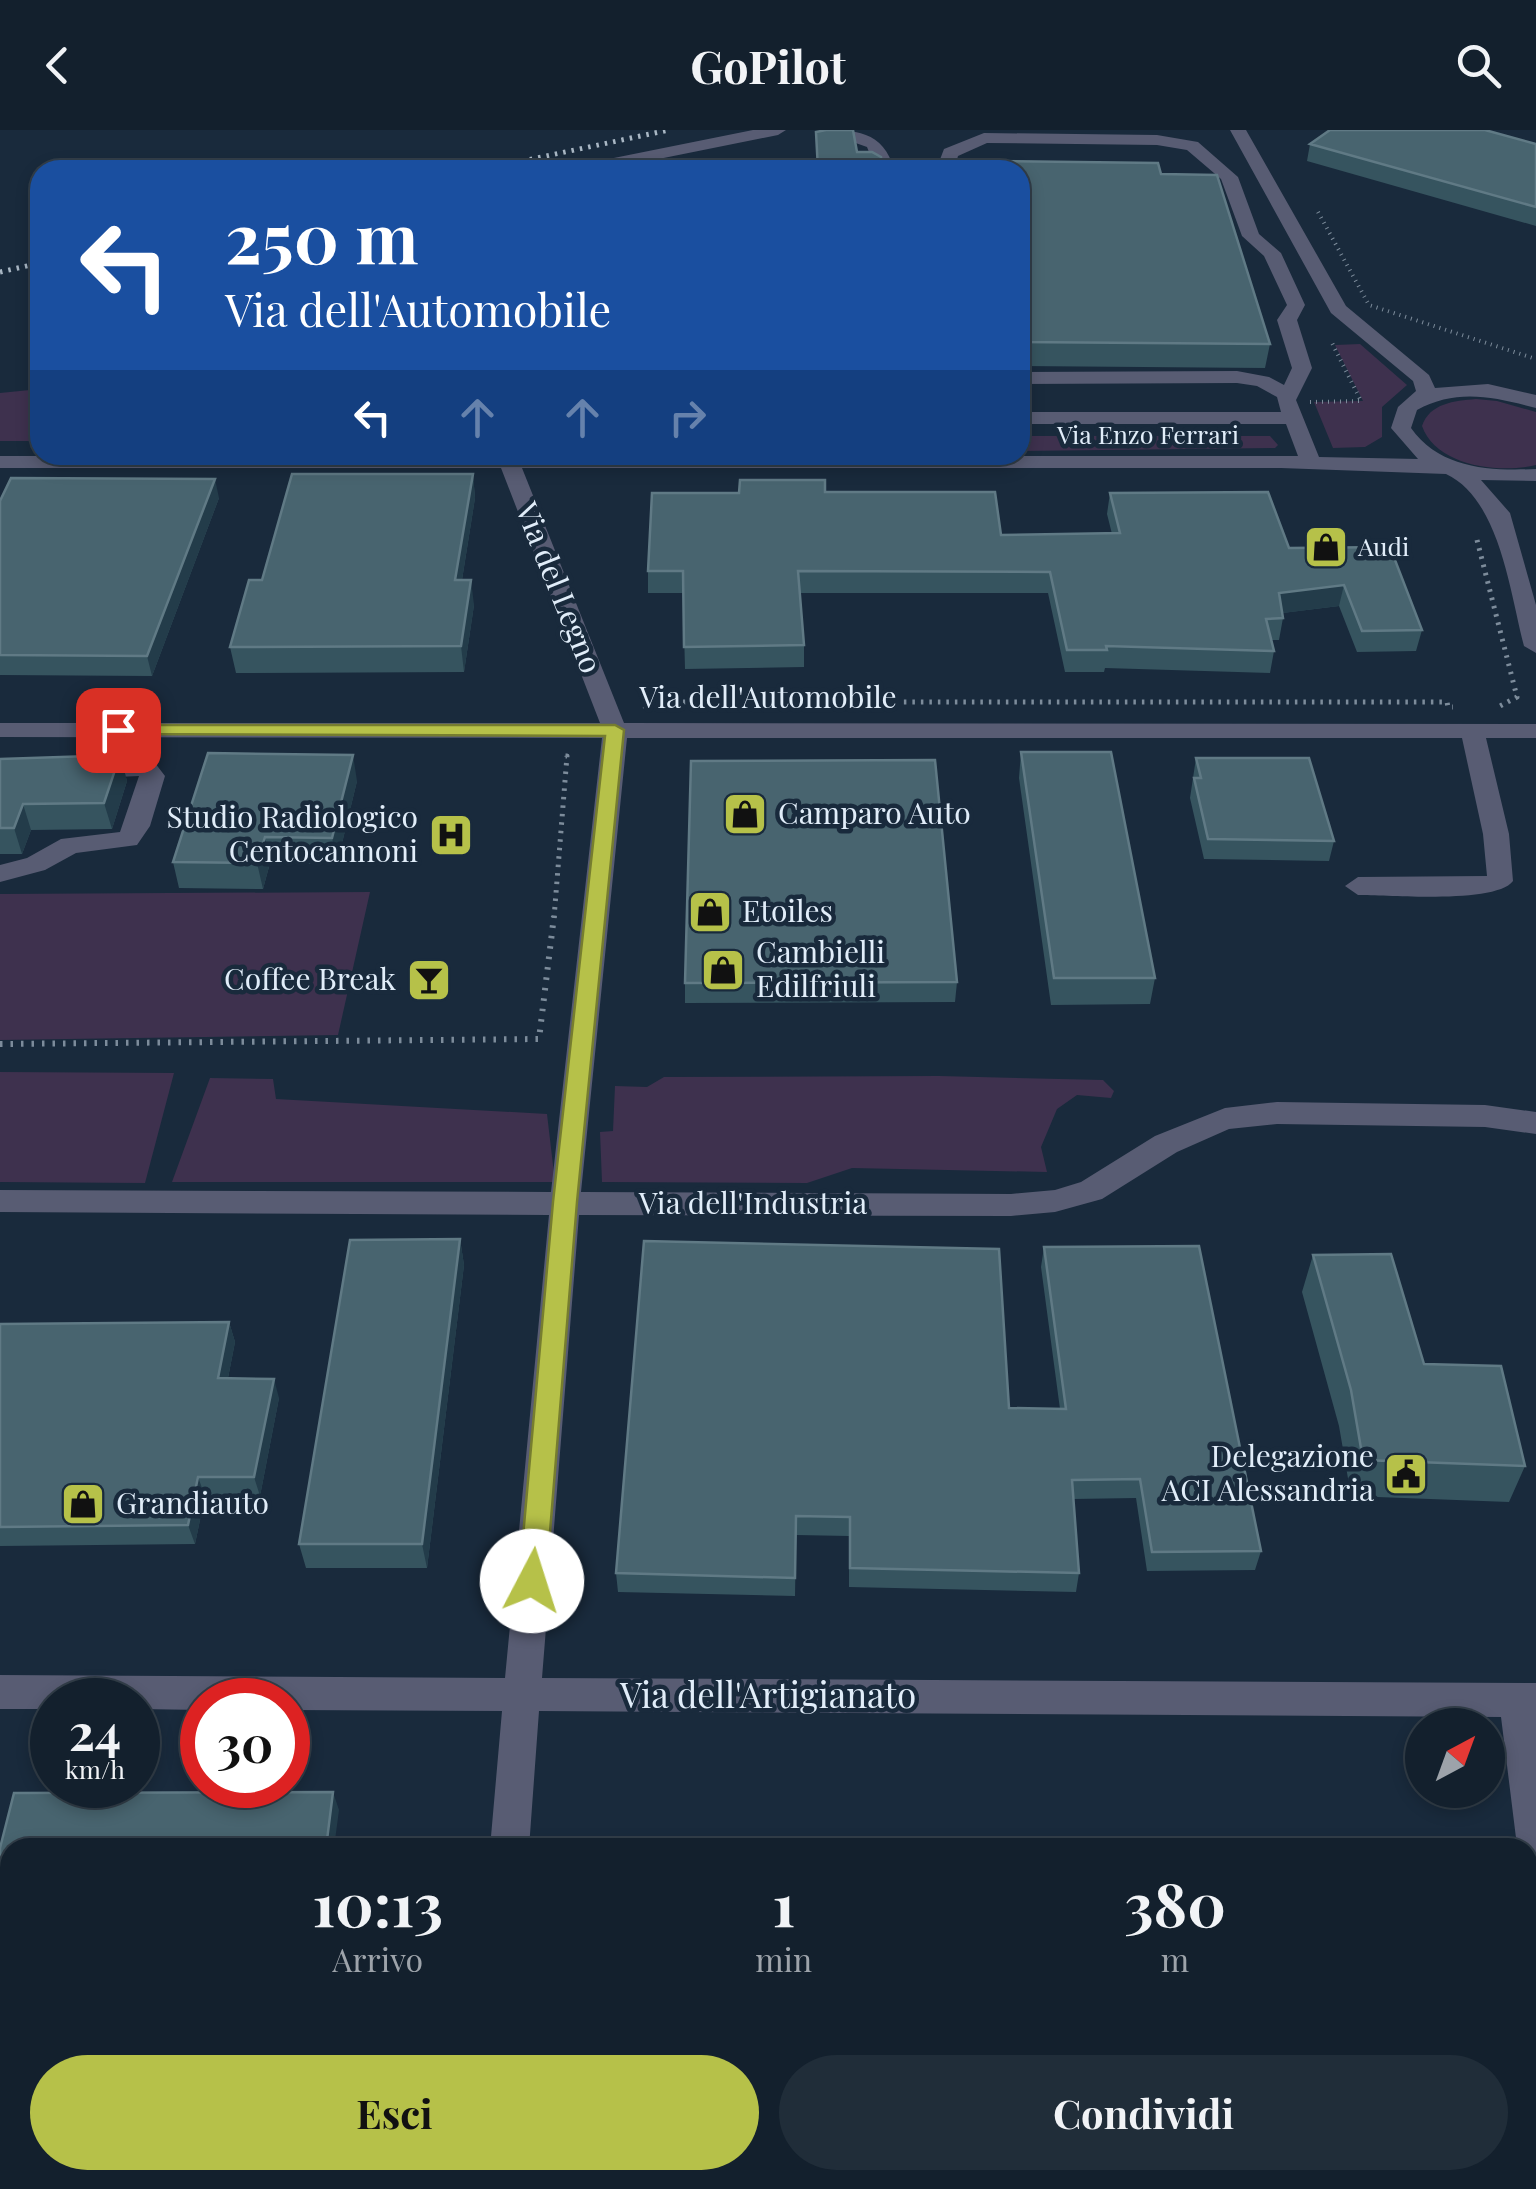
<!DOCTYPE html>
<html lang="it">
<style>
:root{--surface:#13202d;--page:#202d39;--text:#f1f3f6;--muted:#9da3aa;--line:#323e49;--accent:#b6c149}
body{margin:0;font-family:"Playfair Display",serif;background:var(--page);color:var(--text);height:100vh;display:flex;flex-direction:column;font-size:38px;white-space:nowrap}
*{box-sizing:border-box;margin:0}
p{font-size:32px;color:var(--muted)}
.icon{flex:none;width:55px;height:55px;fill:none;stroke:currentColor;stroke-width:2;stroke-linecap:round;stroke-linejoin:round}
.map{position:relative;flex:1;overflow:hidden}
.sheet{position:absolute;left:0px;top:1708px;width:1538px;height:352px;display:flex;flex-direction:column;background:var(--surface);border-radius:30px 30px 0 0;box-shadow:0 5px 15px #0003,0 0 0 2px var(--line)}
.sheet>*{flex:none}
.hud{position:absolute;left:30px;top:30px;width:1000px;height:305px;border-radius:30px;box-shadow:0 5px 15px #0003,0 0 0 2px var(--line);background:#1a4fa0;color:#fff;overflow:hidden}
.needle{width:65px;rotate:41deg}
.buttons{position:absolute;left:1405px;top:1578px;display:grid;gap:20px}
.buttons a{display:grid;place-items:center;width:100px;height:100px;border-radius:50%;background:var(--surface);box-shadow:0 5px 15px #0003,0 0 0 2px var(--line);font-size:50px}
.speed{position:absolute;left:30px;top:1548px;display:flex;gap:20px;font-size:50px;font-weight:700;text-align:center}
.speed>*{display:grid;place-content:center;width:130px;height:130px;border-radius:50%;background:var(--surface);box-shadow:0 5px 15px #0003,0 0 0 2px var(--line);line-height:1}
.speed small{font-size:25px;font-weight:400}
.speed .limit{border:15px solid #d22;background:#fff;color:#111}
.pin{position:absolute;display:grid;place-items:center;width:85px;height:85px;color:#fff;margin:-42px;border-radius:20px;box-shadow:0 5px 15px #0006}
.me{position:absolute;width:110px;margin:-55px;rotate:5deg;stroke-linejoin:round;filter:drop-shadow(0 0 8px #0008)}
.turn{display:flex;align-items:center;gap:35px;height:210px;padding:0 30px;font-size:45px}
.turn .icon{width:130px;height:130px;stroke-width:2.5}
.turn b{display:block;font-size:70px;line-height:85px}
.lanes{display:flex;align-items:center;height:95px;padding:0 30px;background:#0003;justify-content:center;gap:50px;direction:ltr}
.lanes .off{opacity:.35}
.eta{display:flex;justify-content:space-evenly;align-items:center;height:170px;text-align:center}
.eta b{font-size:60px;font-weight:700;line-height:70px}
.button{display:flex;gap:20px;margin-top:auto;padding:20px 30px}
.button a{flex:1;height:115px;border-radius:60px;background:var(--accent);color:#111;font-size:40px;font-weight:700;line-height:115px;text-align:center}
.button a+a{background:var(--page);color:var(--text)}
header{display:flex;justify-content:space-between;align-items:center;height:130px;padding:0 30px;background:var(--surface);font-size:45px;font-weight:700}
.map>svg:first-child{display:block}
.green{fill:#3e314e}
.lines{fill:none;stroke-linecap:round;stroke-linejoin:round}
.path-far2{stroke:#7d8c9b;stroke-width:4;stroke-dasharray:1 5;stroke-linecap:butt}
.path-far1{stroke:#7d8c9b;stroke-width:5;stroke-dasharray:2.5 6;stroke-linecap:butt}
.path{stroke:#7d8c9b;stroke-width:6;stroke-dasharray:2.5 8;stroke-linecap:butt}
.minor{fill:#585c73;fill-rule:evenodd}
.rail{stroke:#a9b7c4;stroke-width:5;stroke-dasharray:2.5 6;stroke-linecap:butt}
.wall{fill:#36545f}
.shaded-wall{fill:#233c4a}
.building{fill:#48646f;stroke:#607a85;stroke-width:2.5}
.route{fill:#b6c149;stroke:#767d2f;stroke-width:2.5}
.labels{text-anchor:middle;stroke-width:9;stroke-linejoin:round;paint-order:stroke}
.far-street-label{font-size:25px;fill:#e1edf9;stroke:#192a3c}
.far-poi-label{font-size:25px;fill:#e1edf9;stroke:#192a3c;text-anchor:start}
.street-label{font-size:30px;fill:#e1edf9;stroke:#192a3c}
.poi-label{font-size:30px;fill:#e1edf9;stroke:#192a3c;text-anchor:start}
.near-street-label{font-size:35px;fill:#e1edf9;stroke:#192a3c}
</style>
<header><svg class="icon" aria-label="back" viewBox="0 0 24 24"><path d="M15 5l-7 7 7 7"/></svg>GoPilot<svg class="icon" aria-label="search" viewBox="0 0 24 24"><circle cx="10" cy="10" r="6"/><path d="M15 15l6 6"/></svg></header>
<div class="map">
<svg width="1536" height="2059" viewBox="0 0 1536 2059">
<rect width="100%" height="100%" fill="#192a3c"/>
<path class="green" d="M1360,214L1407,255L1382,277V307L1365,317L1333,318L1314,272L1363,271L1335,215Z
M40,259V311H0V263Z
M1476,269L1497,271L1536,282V335C1499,344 1436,336 1422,296C1430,273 1454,271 1476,269Z
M1020,306H1270L1278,315L1275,318L1020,321Z
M370,762L338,905L0,910V764Z
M0,942L174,943L145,1053L0,1052Z
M939,946L1103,950L1114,961L1111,968L1077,965L1057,979L1041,1017L1047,1042L852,1038L807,1053L602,1052L600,1002L613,1001L615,956L647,957L664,947Z
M210,948L273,949L276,969L547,984L555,1052H172Z"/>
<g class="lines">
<path class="path-far2" d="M1318,82L1369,175L1536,229
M1310,272L1361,271L1331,211"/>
<path class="path-far1" d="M1477,410L1517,567L1500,576
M645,579L648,572H1447L1448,577H1453
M554,788L567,626H561"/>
<path class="path" d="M0,914L539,909L554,786"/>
<path class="minor" d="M753,0H786L778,5L604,40H570L579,35Z
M819,0C854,0 884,0 894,40H876L867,17Z
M1230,0H1246L1346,176L1429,245L1435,258L1488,254L1536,265V278C1494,267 1457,258 1417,280L1411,298C1440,339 1490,341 1536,339V351L1481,350L1510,383L1536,475V523L1524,516C1510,463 1500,369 1446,344L1281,338H522L624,593L1536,594V608H1486L1509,704L1513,751C1496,774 1389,765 1358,765L1345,756L1358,747L1487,746L1483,704L1462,608H627L581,1062L1011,1064L1055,1060L1081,1052L1155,1006L1225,978L1277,972L1485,975L1536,982V1004L1485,997L1277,994L1229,999L1177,1022L1102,1069L1055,1082L1011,1086L579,1085L542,1548L1536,1553V1734L1528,1731V1718L1517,1716L1501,1587L539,1581L529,1718H490L502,1581L288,1580V1570H202V1580L138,1579V1570H52V1579H0V1545L505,1548L549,1085L0,1082V1060L551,1062L602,608L0,607V593H600L501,338H0V326H1298L1286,294H1020V282H1281L1277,267L1257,256L1237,253L1020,254V242L1237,241L1269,247L1284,255L1292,238L1277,190L1287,175L1264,126L1242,106L1221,49L1187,20L1157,15L987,13L958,26L954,40H936L944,19L984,3L1157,5L1198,12L1238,47L1259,104L1281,123L1305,175L1297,190L1312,238L1296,270L1319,327L1418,329L1391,298L1398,277L1416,261L1413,251L1331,183Z
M109,630L155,633L165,646L150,696L137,715L76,723L45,740L0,752V735L27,728L61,709L120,702L139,646L0,652V636Z
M458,2050H502L501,2059H457Z"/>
<path class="rail" d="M480,40L669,0
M0,142L40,133"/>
</g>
<path class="wall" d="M1310,14H1536V96L1307,31Z
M990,31L1161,44L1270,214L1265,238L1020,236V40H990Z
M473,344L475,368L462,450L474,475L464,542L236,543L230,517L262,450Z
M825,362L1001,405L1112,404L1107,384L1110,363L1289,418L1422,500L1416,521L1357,522L1339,476L1282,483L1283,488L1279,510H1271L1274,521L1270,543L1105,538L1104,542H1065L1048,463H800L804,515V537L685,539L683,463H648V441Z
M219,368L152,546L0,545V371Z
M1021,622L1155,848L1150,874L1051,875L1019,648Z
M120,625L127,651L112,699L31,700L22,724H0V629Z
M1196,628L1334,711L1329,731L1204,729L1190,668Z
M357,651L337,734L270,733L263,759L179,758L173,732Z
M957,852L955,872L685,873V853Z
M460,1109L464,1135L427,1438H306L299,1414Z
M1044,1117L1261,1421L1255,1440L1147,1441L1136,1368L1073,1369L1079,1443L1076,1462L849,1457V1406L796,1405L795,1466L618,1462L616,1443L1009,1278L1060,1279L1041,1137Z
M1313,1125L1424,1234L1525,1336L1509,1372L1351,1366L1339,1296L1302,1162Z
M229,1192L235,1212L228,1248L279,1268L260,1366H205L195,1414L0,1416V1194Z"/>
<path class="shaded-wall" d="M473,344L475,368L458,475L455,450Z
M215,349L219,368L152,546L147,526Z
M471,450L474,475L464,542L461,516Z
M1344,455L1339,476L1275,484L1279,463Z
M120,625L127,651L112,699L104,673Z
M353,625L357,651L337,734L332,708Z
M23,674L31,700L22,724L14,698Z
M265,707L270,733L263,759L257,733Z
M460,1109L464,1135L427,1438L422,1414Z
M229,1192L235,1212L224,1268L218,1248Z
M274,1249L279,1268L260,1366L254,1347Z
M198,1347L205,1366L195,1414L188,1395Z
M333,1662L339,1680L334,1718H326Z
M245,2050H255L253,2059H244Z"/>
<path class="building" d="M826,0H853L857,22H872L881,27L882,40H818L816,2Z
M1330,0H1485L1536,14V77L1310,14Z
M990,31L1158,33L1161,44L1217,45L1270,214L1020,212V40H992Z
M292,344H473L455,450H471L461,516L230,517L249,450H262Z
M11,348L215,349L147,526L0,525V371Z
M740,350H825V362H995L1001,405L1120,403L1110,363L1268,362L1289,418L1390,417L1422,500L1362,501L1344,455L1279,463L1283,488L1266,489L1274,521L1106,516L1107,520H1067L1050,442L798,441L804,515L684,517L683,441H648L652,363H739Z
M1021,622H1111L1155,848H1054Z
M208,623L353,625L332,708L265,707L257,733L173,732Z
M120,625L104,673L23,674L14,698H0V629Z
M1196,628H1309L1334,711L1208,709L1194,648H1201Z
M935,630L957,852L685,853L691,631Z
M460,1109L422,1414H299L350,1110Z
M644,1111L999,1119L1009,1278L1066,1279L1044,1117L1199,1116L1261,1421L1152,1422L1140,1349L1072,1350L1079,1443L850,1438V1387L796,1386L795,1448L616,1443Z
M1391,1124L1424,1234L1501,1236L1525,1336L1363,1330L1351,1260L1313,1125Z
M229,1192L218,1248L274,1249L254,1347H198L188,1395L0,1397V1194Z
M333,1662L326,1718H10V2050H245L244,2059H0V1718L14,1663Z
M602,2050H1368L1370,2059H602Z"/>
<path class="route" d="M118,595H615L624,600L577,1072L546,1451L542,1459L532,1463L523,1459L519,1451L553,1072L605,606L112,604L109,600Z"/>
<defs>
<g id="shop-square" transform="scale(2.25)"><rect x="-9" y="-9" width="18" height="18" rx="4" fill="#b6c149" stroke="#192a3c"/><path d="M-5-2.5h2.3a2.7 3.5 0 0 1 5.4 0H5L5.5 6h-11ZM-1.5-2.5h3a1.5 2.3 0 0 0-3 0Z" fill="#111"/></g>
<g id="hospital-square" transform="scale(2.25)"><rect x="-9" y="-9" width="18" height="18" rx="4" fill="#b6c149" stroke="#192a3c"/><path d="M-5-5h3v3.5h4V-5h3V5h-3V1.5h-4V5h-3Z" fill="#111"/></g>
<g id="bar-square" transform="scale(2.25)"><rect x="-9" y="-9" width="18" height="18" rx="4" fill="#b6c149" stroke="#192a3c"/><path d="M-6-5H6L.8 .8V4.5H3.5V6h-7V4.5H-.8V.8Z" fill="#111"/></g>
<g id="civic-square" transform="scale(2.25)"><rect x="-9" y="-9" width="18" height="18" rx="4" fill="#b6c149" stroke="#192a3c"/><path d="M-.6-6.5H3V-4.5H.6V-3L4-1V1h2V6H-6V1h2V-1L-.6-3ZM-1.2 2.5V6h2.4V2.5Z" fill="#111"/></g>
</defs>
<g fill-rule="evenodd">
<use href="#shop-square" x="1326" y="417"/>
<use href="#shop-square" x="745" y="684"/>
<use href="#hospital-square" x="451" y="705"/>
<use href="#shop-square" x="710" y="782"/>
<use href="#shop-square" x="723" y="840"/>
<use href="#bar-square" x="429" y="850"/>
<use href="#civic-square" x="1406" y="1344"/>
<use href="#shop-square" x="83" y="1374"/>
</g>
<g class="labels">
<g class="far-street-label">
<text x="1148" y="314">Via Enzo Ferrari</text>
</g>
<g class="far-poi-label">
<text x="1358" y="426">Audi</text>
</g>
<g class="street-label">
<text transform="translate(558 458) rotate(68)" y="10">Via del Legno</text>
<text x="768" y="578">Via dell'Automobile</text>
<text x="753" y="1084">Via dell'Industria</text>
</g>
<g class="poi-label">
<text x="778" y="694">Camparo Auto</text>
<text x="418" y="698" text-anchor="end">Studio Radiologico<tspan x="418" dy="34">Centocannoni</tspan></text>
<text x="742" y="792">Etoiles</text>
<text x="756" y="833">Cambielli<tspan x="756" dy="34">Edilfriuli</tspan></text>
<text x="396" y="860" text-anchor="end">Coffee Break</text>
<text x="1374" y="1337" text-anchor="end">Delegazione<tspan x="1374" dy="34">ACI Alessandria</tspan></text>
<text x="116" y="1384">Grandiauto</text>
</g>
<g class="near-street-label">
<text x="768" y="1578">Via dell'Artigianato</text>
</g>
</g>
</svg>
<div class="buttons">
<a><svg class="needle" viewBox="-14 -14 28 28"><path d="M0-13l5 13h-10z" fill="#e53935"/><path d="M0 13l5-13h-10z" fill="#9da3aa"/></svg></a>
</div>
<div class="speed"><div>24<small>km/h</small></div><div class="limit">30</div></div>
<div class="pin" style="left:118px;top:600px;background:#d93025"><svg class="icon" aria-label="arrive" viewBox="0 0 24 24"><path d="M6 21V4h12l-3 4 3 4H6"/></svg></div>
<svg class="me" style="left:532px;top:1451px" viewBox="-20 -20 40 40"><circle r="19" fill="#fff"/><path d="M0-13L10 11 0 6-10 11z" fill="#b6c149"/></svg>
<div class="hud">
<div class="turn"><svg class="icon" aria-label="left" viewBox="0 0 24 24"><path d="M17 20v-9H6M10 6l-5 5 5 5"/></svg><div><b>250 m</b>Via dell'Automobile</div></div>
<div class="lanes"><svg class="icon" aria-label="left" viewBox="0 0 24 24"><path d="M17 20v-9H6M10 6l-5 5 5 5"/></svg><svg class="icon off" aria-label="ahead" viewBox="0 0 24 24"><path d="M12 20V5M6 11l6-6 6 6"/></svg><svg class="icon off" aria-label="ahead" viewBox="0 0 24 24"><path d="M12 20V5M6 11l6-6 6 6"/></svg><svg class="icon off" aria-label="right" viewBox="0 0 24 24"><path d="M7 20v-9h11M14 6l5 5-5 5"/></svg></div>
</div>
<section class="sheet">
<div class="eta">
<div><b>10:13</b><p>Arrivo</p></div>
<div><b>1</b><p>min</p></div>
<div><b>380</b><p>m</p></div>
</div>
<div class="button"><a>Esci</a><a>Condividi</a></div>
</section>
</div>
